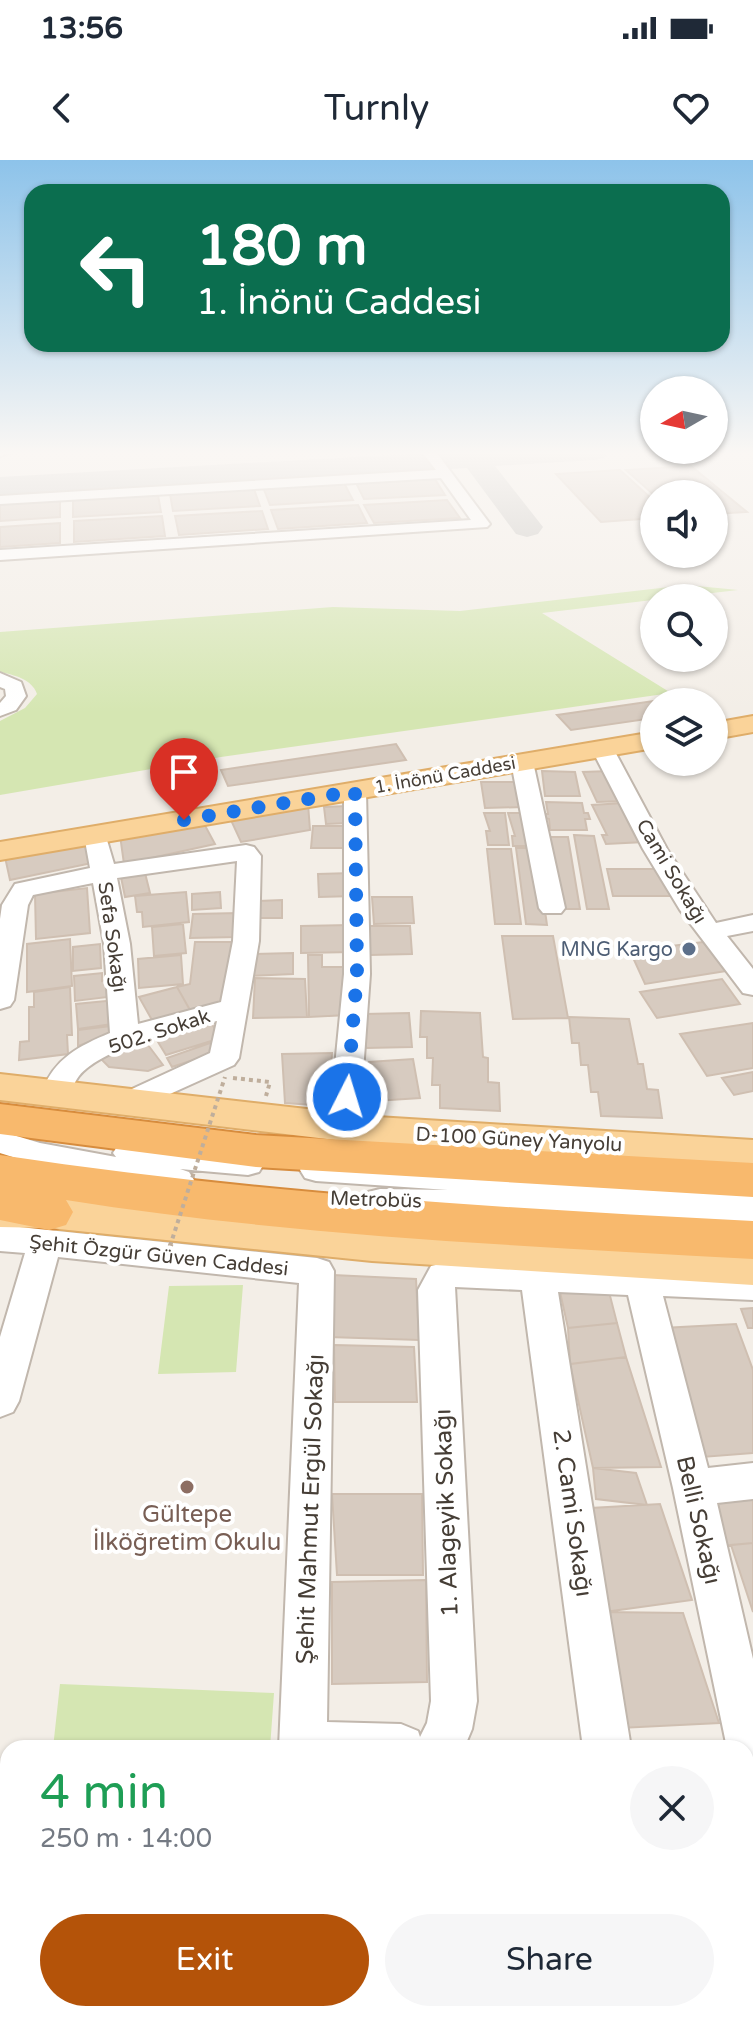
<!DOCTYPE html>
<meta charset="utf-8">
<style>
:root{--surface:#fff;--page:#f6f6f7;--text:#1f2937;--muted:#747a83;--accent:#b45309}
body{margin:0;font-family:"Varela Round",sans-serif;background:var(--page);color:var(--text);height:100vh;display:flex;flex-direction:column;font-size:30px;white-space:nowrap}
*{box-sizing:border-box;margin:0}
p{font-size:26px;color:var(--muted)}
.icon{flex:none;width:44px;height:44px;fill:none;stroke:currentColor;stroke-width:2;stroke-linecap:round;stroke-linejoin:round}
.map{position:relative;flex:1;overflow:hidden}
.drawer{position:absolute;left:0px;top:1580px;width:754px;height:282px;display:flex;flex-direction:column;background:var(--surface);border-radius:24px 24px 0 0;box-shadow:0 2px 6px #0004}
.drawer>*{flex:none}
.hud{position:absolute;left:24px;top:24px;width:706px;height:168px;border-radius:24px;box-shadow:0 2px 6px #0004;background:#0b6e4f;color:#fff;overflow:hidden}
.needle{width:52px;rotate:261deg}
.buttons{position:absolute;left:640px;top:216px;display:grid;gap:16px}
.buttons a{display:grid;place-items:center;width:88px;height:88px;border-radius:50%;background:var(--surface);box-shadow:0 2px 6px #0004;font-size:40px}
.pin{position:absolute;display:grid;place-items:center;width:68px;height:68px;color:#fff;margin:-82px -34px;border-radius:50% 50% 50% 0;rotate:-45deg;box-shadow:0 0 8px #0007}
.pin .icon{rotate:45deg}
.me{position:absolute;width:88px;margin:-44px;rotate:5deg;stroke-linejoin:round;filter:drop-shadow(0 0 6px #0008)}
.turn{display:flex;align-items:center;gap:28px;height:168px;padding:0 40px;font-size:36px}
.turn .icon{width:104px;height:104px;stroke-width:2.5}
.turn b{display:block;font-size:56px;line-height:68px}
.round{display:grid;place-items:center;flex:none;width:84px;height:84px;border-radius:42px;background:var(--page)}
.summary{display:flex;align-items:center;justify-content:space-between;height:136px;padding:0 40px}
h1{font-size:48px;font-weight:600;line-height:60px;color:#1e9e55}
.primary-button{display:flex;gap:16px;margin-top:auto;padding:16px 40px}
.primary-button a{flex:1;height:92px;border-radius:48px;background:var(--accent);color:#fff;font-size:32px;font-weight:600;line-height:92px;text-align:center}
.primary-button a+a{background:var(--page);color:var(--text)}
.status{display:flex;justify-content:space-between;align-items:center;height:56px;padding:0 40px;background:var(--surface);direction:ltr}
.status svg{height:22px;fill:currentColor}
header{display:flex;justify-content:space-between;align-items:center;height:104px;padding:0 40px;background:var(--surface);font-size:36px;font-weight:600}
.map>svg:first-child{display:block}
.green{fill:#d5e6b2}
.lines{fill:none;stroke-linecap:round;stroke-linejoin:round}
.taxiway{fill:#c4c2be;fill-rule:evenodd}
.building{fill:#d7cbc0;stroke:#cfbfb1;stroke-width:2}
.minor-casing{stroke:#c1b7ad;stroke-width:4}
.major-casing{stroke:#dfad69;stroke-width:4}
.highway-casing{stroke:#d78c3d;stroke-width:4}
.path{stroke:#bfae9c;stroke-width:4;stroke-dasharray:4 4;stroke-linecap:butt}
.minor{fill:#fff;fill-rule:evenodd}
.major{fill:#fad399;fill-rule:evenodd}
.highway{fill:#f8b96d;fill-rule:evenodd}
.path-bridge-far1{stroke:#bfae9c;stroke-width:4;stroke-dasharray:4 4;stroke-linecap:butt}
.path-bridge{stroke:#bfae9c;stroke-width:5;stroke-dasharray:5 5;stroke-linecap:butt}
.route{stroke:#1a73e8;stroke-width:14;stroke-dasharray:0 25.2}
.service-dot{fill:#5c6f8a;stroke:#fff;stroke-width:3}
.education-dot{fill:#8d6e63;stroke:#fff;stroke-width:3}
.labels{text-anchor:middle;stroke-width:8;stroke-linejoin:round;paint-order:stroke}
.far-street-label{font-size:18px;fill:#463e36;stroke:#fff}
.street-label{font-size:20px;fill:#463e36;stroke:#fff}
.service-label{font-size:20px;fill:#4e5e75;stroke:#fff;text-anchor:end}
.near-street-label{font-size:24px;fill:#463e36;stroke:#fff}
.near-education-label{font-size:24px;fill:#785e54;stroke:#fff}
</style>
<div class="status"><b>13:56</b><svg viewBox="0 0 49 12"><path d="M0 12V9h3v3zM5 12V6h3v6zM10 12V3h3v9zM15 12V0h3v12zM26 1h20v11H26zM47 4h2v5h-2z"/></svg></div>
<header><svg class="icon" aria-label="back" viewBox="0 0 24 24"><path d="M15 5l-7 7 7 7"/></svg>Turnly<svg class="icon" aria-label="heart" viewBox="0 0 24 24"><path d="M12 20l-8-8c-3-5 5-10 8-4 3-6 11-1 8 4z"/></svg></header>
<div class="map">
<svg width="753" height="1861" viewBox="0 0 753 1861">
<rect width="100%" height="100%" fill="#f3eee7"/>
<path class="green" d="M687,425L738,430L542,453L671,533L221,597L0,635V561L25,548L37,534C32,519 14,515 0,512V472L333,447L460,451Z
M243,1125L236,1212L158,1214L169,1126Z
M60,1524L274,1533L270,1588H53Z
M28,1854H252V1861H27Z"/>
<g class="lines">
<path class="taxiway" d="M444,292H608L604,298L594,300L495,306L543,367L538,374L527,377L516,374L467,308L0,335V317Z"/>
</g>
<path class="building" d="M691,306L747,352L714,354V334L654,335L626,310Z
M620,310L654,341V358L601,362L556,314Z
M435,319L445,335L364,339L356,323Z
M344,323L353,340L270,345L263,327Z
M254,329L260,346L173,351L170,334Z
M158,335L161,352L73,357V339Z
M60,340V357L0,361V343Z
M447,340L460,358L374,363L364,345Z
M358,345L367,363L278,369L271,350Z
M262,351L268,369L179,375L175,356Z
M162,356L165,376L74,382V361Z
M60,363V383L0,387V367Z
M695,535L703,542H654V558L571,570L557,555Z
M396,584L406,600L228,626L221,610Z
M542,611L575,612L580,636H545Z
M610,611L625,641L597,642L583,612Z
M481,622H518L523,647L485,648Z
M194,626L199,639L169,643L165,630Z
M546,642L582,643L584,653H588L590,659H585L587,670H550L549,659L545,658L544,654H548Z
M624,643L644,682L606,684L602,675H607L592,645Z
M308,644L310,670L241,682L230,658Z
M347,646L349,663L326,664L324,647Z
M484,653H505L509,685H488L486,671H490Z
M508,653H527L533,686H513L512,676H515Z
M202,660L215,684L124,704L120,675Z
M313,666H349V688H311Z
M574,675L594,676L609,749H587Z
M546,677H568L580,749H557Z
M86,681L92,703L10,720L5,697Z
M516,688H536L547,765L526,764Z
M487,689H511L521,764H495Z
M144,709L150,733L125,737L120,712Z
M607,709H666L674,736H613Z
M352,713L354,736L319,737L318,714Z
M87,728L90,773L36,779L35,734Z
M186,732L189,762L143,767L142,752H137L135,736Z
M220,732L221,748L192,750V734Z
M372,737H412L414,763L374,764Z
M282,740V758H258L259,741Z
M239,753L237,777L190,778L193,754Z
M183,764L186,793L154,796L152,767Z
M350,765L352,792L301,793V766Z
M369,766H410L412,794L370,795Z
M502,776H553L568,858L513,859Z
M70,779L72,826L27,832V784Z
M195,782H241L233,839L190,850L177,827L190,824Z
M703,782L726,811L645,824L630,791Z
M100,784L101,808L73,811V787Z
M293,793V814L251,816L252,794Z
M181,795L183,824L139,828L138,799Z
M308,795H322V807H347L348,855L309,857Z
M102,813V821L106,820L108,837L75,841L74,816Z
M255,818L305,819L307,857L253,858Z
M722,819L740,844L657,858L640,832Z
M70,827L72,875H67L68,894L19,900L20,882L29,881V847H34V832Z
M177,827L190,850L152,860L139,837Z
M116,840L119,863L78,869L76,844Z
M421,851L480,853L483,897L488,898V922L499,923L500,951L440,948V925H432L433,898H427V877H420Z
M409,853L412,887L366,888L365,854Z
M569,857L629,859L638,904H643L647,929L658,930L662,958L601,956L598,932H591L588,905H581L579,883H572Z
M209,860L221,878L166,895L155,877Z
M753,863V908L707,916L680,874Z
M111,866L108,875L78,886V870Z
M145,881L163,905L148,911L109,907L100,898Z
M210,883L217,892L172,907L167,898Z
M332,893L329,946L285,943L282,894Z
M413,899L420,938L375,941L369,902Z
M753,912V931L734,935L722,918Z
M333,1115L416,1119L419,1180L329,1177Z
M608,1128L617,1163L568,1168L560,1132Z
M753,1148V1168H748L741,1149Z
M617,1163L626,1197L570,1204L568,1168Z
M736,1164L753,1210V1293L702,1297L663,1168Z
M334,1185L414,1187L417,1242H335Z
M626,1197L661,1307L593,1308L570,1204Z
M593,1308L636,1313L647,1345L596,1339Z
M753,1329V1383L722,1386L704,1335Z
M332,1334H422L423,1415H337Z
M660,1344L692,1440L604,1452L591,1348Z
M753,1383V1452L731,1385Z
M426,1420L427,1522L332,1524V1422Z
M604,1452L683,1453L719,1563L620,1568Z
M746,1702L753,1734V1861H683L681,1854H746Z"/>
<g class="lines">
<g class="minor-casing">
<path id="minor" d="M0,292H13L0,296Z
M422,292H436L490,364L487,367L0,400V390L471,360L441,318L0,344V336L436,310Z
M0,513L21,522L26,536L16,550L0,556V543L6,536L5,529L0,527Z
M602,582L613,588L667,689L716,763L753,755V771L727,776L753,809V835L743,833L680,750L643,689L591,588Z
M522,596L533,602L565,748L561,753H543L539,748L511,602Z
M355,624L366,631L370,814L359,968L355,976L344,979L333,976L329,968L344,814V631Z
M96,668L104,670L114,704L246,685L254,687L261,696L259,781L239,898L234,905L130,952L119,949L115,942L119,935L210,893L217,861C180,870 103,887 79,916C74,922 72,931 68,938L57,941L46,938L42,931C55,898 79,886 110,873L104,784L93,723L33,735L28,745L14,840L10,846L0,849V759L2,745L15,724L90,708L84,675L88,670ZM237,701L233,781L221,842L138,864L130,784L117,718Z
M0,971L40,983L116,997L113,993L118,985L129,982L248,993L259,996L264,1004L259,1012L248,1015L180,1009L189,1012L194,1020L189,1028L178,1032L38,1005L0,993Z
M316,999L753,1026V1071L380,1053L368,1050L364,1041L368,1032L380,1029L448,1030L316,1021L305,1018L300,1010L305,1002Z
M0,1065L317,1098L329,1102L334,1111L327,1562L401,1564L418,1571L420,1577L427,1563L431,1541L418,1130L431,1106L455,1101L753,1112V1140L663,1136L708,1308L753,1303V1339L717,1343L753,1499V1625L746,1622V1588H727L673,1328L628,1135L558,1132L631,1588H583L522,1130L455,1127L477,1541L472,1569L464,1588H279L299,1123L58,1097L19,1241L13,1252L0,1257V1177L25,1093L0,1091Z
M262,1854H316V1861H262Z
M408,1854H462V1861H408Z
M620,1854H674L675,1861H621Z"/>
</g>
<g class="major-casing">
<path id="major" d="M753,556V572L714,579V563Z
M654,572V588L0,700V682Z
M0,914L377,957L753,980V1008L377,985L0,940Z
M0,1035L49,1036L372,1069L753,1091V1125L372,1101L49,1068L0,1067Z"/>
</g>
<g class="highway-casing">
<path id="highway" d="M0,944L256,975L753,1003V1037L256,1007L0,974Z
M0,995C250,1033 501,1048 753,1061V1099C524,1086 293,1076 66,1040L73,1052L66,1065L49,1070L0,1060Z"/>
</g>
<path class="path" d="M233,918L270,922L266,936"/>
<use href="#minor" class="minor"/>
<use href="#major" class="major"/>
<use href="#highway" class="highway"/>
<path class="path-bridge-far1" d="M170,1086L225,917"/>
<path class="path-bridge" d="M170,1087L171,1084"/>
</g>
<linearGradient id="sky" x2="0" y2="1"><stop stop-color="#8dc3ea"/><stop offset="0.53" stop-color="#faf7f4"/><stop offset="1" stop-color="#faf7f4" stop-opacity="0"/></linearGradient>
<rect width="753" height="553" fill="url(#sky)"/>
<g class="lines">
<path class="route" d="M184,660L355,631L357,814L347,937"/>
</g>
<circle class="service-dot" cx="689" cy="789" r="8"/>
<circle class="education-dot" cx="187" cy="1327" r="8"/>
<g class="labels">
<g class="far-street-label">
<text transform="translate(445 615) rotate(-10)" y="6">1. İnönü Caddesi</text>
</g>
<g class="street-label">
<text transform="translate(672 711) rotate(59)" y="7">Cami Sokağı</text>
<text transform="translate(113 777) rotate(82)" y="7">Sefa Sokağı</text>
<text transform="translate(159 871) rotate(-18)" y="7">502. Sokak</text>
<text transform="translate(519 979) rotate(3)" y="7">D-100 Güney Yanyolu</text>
<text transform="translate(376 1039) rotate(2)" y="7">Metrobüs</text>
<text transform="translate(159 1095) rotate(6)" y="7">Şehit Özgür Güven Caddesi</text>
</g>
<g class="service-label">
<text x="673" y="796">MNG Kargo</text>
</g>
<g class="near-street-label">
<text transform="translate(310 1349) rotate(-88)" y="8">Şehit Mahmut Ergül Sokağı</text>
<text transform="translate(446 1353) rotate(-92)" y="8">1. Alageyik Sokağı</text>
<text transform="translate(573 1353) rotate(82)" y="8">2. Cami Sokağı</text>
<text transform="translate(699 1360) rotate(77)" y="8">Belli Sokağı</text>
</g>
<g class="near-education-label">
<text x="187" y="1362">Gültepe<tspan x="187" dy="28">İlköğretim Okulu</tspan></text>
</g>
</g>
</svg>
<div class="buttons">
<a><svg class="needle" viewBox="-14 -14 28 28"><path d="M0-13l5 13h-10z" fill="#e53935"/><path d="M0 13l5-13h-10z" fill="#747a83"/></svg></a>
<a><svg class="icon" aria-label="sound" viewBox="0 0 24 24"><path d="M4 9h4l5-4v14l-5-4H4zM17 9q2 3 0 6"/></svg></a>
<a><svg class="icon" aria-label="search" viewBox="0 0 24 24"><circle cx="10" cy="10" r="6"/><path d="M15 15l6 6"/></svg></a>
<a><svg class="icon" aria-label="layers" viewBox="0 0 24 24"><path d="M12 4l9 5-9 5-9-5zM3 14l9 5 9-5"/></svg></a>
</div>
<div class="pin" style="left:184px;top:660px;background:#d93025"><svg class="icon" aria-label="arrive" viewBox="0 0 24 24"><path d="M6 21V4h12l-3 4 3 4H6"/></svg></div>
<svg class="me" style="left:347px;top:937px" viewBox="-20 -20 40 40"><circle r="17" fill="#1a73e8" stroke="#fff" stroke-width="3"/><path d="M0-11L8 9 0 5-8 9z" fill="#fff"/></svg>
<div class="hud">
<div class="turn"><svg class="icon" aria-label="left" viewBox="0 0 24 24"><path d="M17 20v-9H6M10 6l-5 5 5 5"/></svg><div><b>180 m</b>1. İnönü Caddesi</div></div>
</div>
<section class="drawer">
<div class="summary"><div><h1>4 min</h1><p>250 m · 14:00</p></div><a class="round"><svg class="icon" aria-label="close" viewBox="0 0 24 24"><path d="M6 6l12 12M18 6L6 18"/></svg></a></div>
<div class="primary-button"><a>Exit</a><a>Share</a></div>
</section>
</div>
